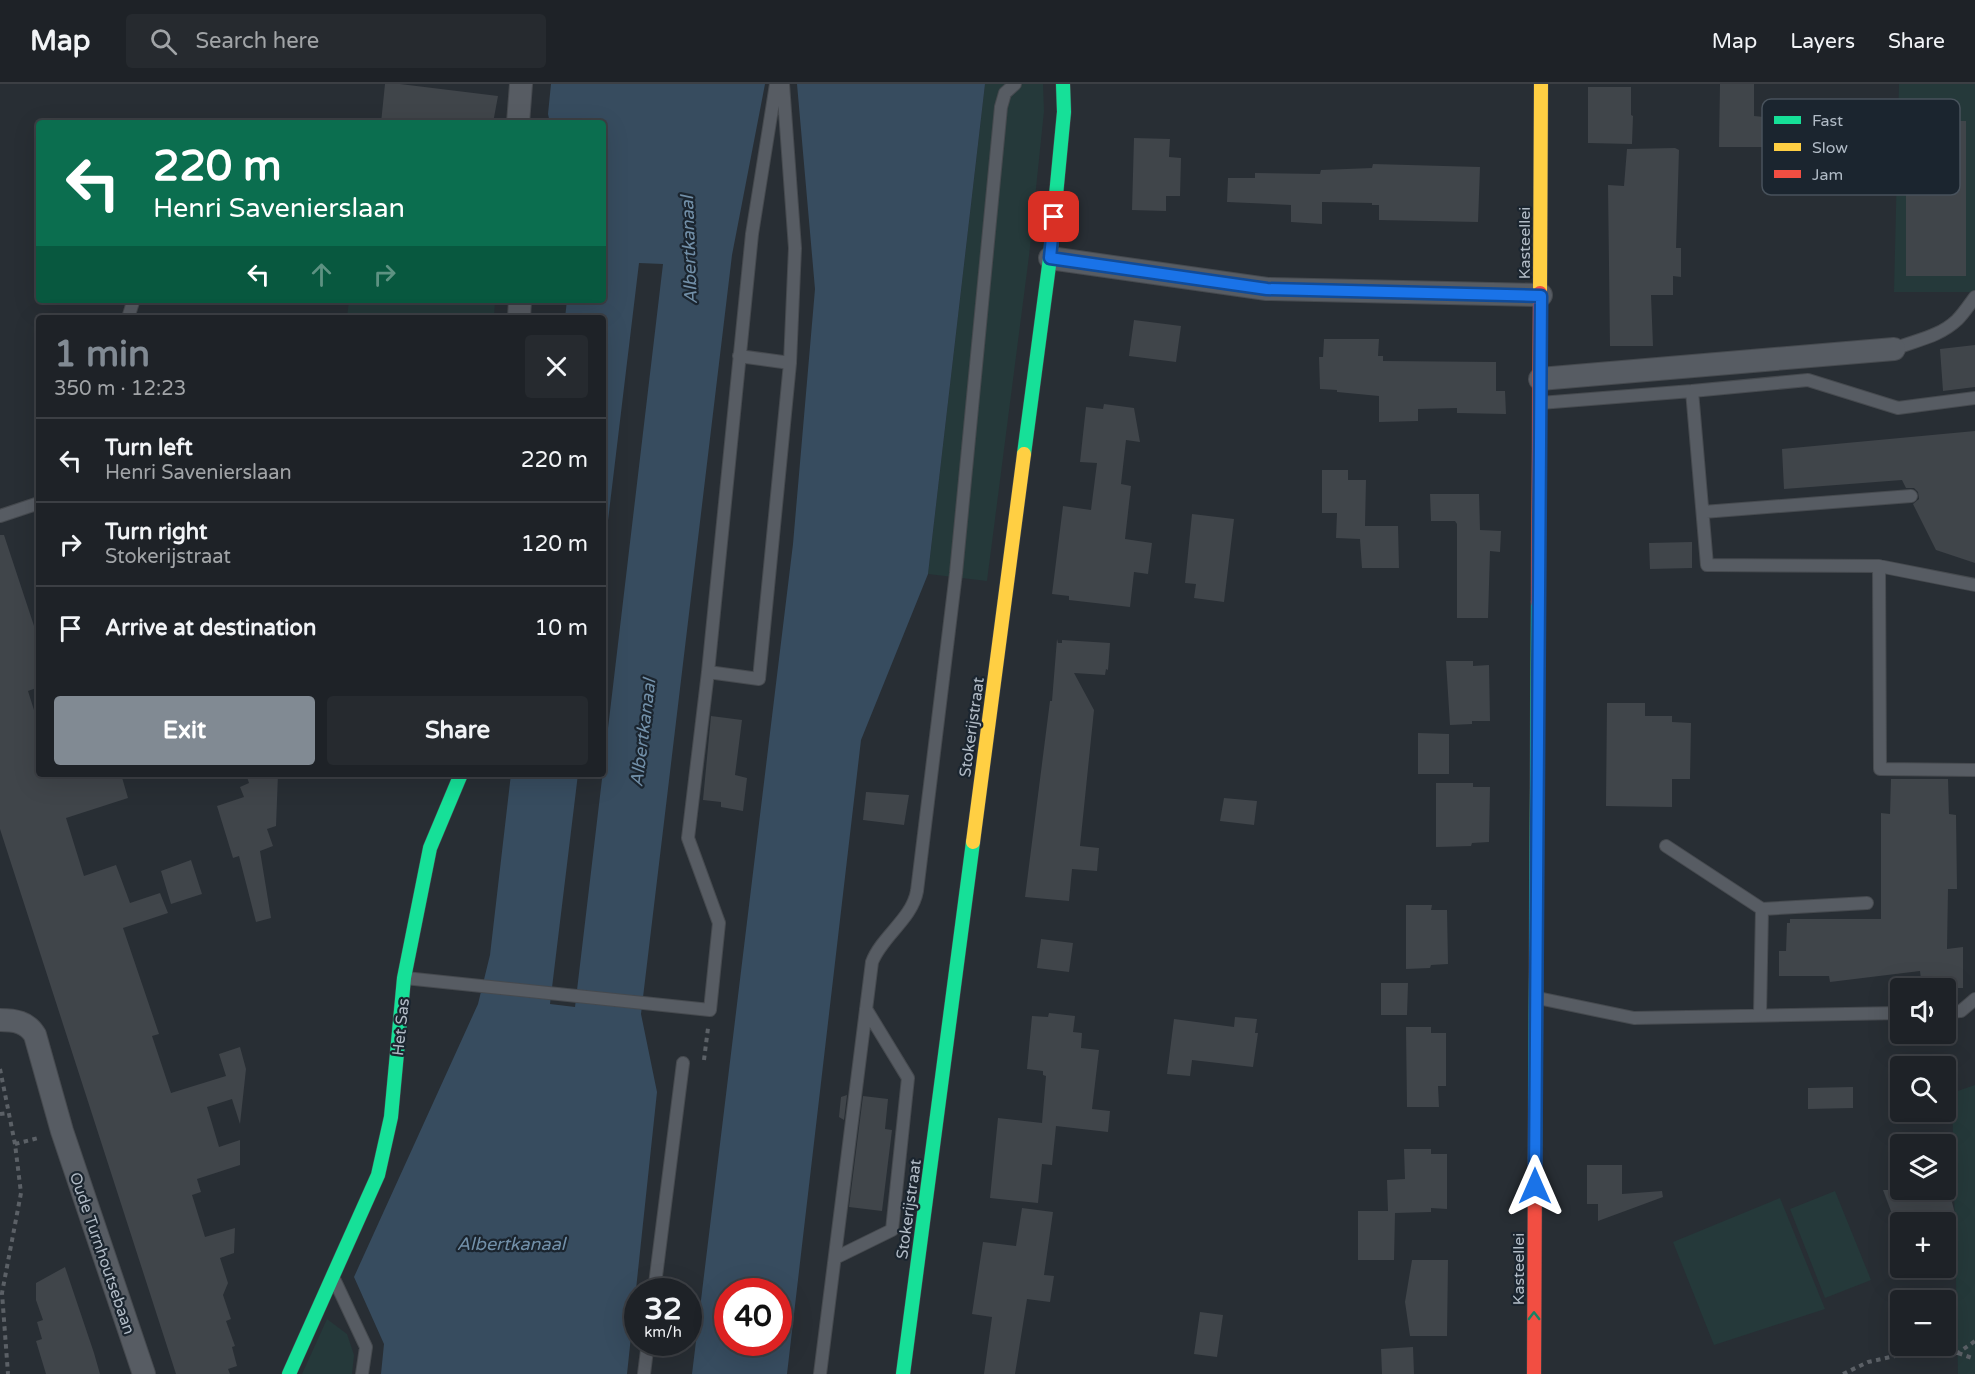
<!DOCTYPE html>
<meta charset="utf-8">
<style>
:root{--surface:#1e2227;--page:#262a2f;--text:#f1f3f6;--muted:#a1a4a7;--line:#3c3f44;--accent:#818a93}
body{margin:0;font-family:"Varela Round",sans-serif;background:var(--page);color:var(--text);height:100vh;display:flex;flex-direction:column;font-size:22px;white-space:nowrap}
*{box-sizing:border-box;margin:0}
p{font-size:20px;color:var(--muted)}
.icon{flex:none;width:33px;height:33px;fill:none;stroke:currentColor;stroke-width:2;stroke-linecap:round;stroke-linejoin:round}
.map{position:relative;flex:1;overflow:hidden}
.drawer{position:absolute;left:36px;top:231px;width:570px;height:462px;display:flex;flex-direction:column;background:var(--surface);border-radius:6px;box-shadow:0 6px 24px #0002,0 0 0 2px var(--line)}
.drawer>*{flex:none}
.top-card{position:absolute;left:36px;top:36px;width:570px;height:183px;border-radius:6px;box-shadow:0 6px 24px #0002,0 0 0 2px var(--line);background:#0b6e4f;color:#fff;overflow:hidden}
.buttons{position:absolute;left:1890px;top:894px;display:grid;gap:12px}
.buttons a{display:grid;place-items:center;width:66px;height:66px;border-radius:6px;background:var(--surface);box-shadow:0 6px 24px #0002,0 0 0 2px var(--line);font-size:30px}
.speed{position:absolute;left:624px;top:1194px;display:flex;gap:12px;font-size:30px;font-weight:700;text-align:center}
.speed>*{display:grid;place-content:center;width:78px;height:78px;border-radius:50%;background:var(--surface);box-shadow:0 6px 24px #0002,0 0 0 2px var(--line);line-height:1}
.speed small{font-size:15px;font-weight:400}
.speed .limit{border:9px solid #d22;background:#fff;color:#111}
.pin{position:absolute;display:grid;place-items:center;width:51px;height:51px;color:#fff;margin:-26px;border-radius:12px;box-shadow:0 3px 9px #0006}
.me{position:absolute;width:66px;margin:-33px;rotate:0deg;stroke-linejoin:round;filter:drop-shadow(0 0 4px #0008)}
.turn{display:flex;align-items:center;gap:21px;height:126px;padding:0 18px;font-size:27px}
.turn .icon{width:78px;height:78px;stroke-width:2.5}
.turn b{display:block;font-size:42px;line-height:51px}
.lanes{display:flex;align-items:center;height:57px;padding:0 18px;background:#0003;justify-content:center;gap:30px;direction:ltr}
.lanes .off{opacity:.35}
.round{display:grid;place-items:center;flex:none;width:63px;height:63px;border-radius:6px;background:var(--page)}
.head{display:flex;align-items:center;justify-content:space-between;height:102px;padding:0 18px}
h1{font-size:36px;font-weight:700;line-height:45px;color:var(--accent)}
.primary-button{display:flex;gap:12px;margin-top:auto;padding:12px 18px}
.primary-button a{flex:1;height:69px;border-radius:6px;background:var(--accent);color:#fff;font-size:24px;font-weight:700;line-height:69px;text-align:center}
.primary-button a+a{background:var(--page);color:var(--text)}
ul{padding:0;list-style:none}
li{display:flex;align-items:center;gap:18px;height:84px;padding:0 18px;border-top:2px solid var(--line)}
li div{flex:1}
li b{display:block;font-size:22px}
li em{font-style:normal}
header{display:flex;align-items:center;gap:36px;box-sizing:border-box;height:84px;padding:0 30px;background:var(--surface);border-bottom:2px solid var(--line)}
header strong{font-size:28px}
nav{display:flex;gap:33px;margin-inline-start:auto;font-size:21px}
.search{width:420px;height:54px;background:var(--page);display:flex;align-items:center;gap:15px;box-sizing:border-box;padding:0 21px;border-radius:6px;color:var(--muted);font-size:22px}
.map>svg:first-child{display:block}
.green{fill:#25393a}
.water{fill:#374c5f;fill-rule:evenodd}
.building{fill:#40454a}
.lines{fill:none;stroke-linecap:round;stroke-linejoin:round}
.lane-casing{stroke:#464a4f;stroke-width:14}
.street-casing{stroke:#464a4f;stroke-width:24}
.fast-casing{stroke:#464a4f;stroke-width:15}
.slow-casing{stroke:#464a4f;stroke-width:15}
.jam-casing{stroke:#464a4f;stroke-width:15}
.path{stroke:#5b6066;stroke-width:4;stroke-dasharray:4.5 4.5;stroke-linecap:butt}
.lane{stroke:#575c63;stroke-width:12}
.street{stroke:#575c63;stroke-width:22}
.fast{stroke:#16e098;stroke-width:14}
.slow{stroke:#ffcf43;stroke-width:14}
.jam{stroke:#f24e42;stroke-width:14}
.oneway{stroke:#188264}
.route-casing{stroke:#114b97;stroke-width:15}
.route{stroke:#1a73e8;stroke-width:10}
.labels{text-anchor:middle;stroke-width:4.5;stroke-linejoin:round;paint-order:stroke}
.street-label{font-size:16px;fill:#b1bbc6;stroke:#1b252f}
.water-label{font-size:18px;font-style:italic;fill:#7290a9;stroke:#1b252f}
.key{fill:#1b252f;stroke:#48525c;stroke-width:1.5}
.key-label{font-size:16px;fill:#b1bbc6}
</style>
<header>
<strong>Map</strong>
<div class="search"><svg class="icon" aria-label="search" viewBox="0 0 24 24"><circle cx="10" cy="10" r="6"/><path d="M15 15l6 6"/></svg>Search here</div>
<nav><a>Map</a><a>Layers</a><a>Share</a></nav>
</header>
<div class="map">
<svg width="1975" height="1290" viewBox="0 0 1975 1290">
<rect width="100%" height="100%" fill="#282e34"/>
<path class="green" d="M985,0H1043L1044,27L1029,172L987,497L928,490Z
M1899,0H1975V208H1894Z
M349,216H495L494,234H347Z
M1975,1001V1290H1958L1952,1009Z
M1835,1107L1871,1196L1825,1214L1790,1125Z
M1780,1114L1825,1225L1714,1261L1673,1158Z
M327,1235L347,1250L354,1271L352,1290H302Z"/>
<path class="water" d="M551,0H765L732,171L641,930L657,1008L627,1290H381L384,1260L354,1193L478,920L490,871L511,690H578L550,920L575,923L663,180L639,179L603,478V234H565L567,216H603V39H550L548,30Z
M797,0H985L928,490L861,656L787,1290H692L793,460L815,205ZM728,1208H778V1258H728Z"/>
<path class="building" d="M385,0H400L498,12L493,39H381Z
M1720,0H1754V32L1764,33L1763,63H1719Z
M1588,3H1631V31L1633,32L1632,60L1588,59Z
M1906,37H1966V192H1906Z
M1134,54L1170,55L1169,73L1181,74L1180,112H1166V127L1132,126Z
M1675,64L1679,66L1676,164H1681V193L1673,192V211H1651L1653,262H1610L1608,101L1624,102L1627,65Z
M1373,80L1480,83L1478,138L1379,136V121H1372V119L1322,118V140L1291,138V121L1227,118L1228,94H1255V89L1320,90L1321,86L1372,84Z
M1134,236L1181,242L1176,278L1129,272Z
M1324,255H1379L1378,272H1383V277L1496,278V307H1505L1506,330L1457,329V324L1418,325V337L1379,338V312L1337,308V306L1320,305L1319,273H1323Z
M1975,261V303L1943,307L1940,265Z
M1104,320L1134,324L1140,358L1126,356L1121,400L1131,402L1125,455L1152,459L1148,490L1134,488L1130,523L1069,516V512L1052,510L1063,422L1091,426L1097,379L1080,378L1086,323L1103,325Z
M1975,347V479L1936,466L1913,420L1919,415L1918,408L1914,404H1906L1902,396L1784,405L1782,365Z
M1322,386H1348V396H1366L1365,442H1398L1399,484H1362L1360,455L1336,454L1337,429H1322Z
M1430,410H1479L1480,446L1501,447L1500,468L1490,467L1488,534H1457V440L1455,437H1431Z
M1192,430L1234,435L1224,518L1194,514L1196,500L1185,499Z
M0,451H4L39,557V603L28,607L39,642V690H121L128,714L66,734L84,792L116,781L130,819L160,809L168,829L123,844L159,950L152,952L171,1009L226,992L219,970L240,963L246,985L240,1040L232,1015L207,1023L219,1063L240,1056V1081L197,1095L201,1108L192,1111L205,1153L235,1144L234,1169L220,1174L228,1199L223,1211L231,1235L226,1237L235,1262L232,1263L237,1282L228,1285L230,1290H176L0,745Z
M1692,458V484L1650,485L1649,459Z
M1057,555L1058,559H1062V556L1110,559L1108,586L1106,585L1105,591L1074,589L1094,626L1080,762L1099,764L1097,787L1072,785L1069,817L1025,813L1050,617H1052Z
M1446,577H1473V582L1489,581L1490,637H1472V640L1450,641Z
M1607,619H1645V632H1672V638L1691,639L1690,695H1672V723L1606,722Z
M711,632L742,636L735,691L747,694L743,727L721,723V718L703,716Z
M1418,649L1449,650V690H1418Z
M246,690H278L276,742L267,745L273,762L260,767L271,834L256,838L239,772L233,774L217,722L244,713L240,703L249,699Z
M1891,695H1948L1949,730L1956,731L1957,805H1948L1947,865L1963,863V904H1922L1920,887L1830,898L1829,892H1779V867H1786L1787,839H1790V835H1881V729L1890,730Z
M1436,699H1473V703H1490L1489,758L1472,759L1471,762L1436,763Z
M866,708L909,711L904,741L863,736Z
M1224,714L1257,717L1254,741L1220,737Z
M191,776L202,810L171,820L161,787Z
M1406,821H1432L1431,826H1447L1448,880L1431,881L1430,884L1406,885Z
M1041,855L1073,859L1069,888L1037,884Z
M1381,899H1408L1407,931H1381Z
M1049,929L1075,932L1073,948L1082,949L1081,964L1099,966L1092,1025L1110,1027L1108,1048L1056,1042L1052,1081L1042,1080L1038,1119L990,1114L998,1034L1042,1039L1046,992L1043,991V987L1027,985L1032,932L1048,933Z
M1235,933L1257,935L1255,949H1258L1253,983L1192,976L1190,992L1167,990L1174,935L1234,943Z
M1406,943H1431V949H1446V1002H1438L1439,1023H1407Z
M1853,1003V1024L1808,1025V1004Z
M847,1011L844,1036L839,1033L841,1013Z
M863,1012L888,1015L885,1045L892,1046L882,1127L849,1123Z
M1404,1065H1431V1070H1447V1125L1431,1124V1128L1395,1129L1394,1176H1358V1127H1388L1387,1096L1405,1095Z
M1587,1081H1622V1110L1662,1107L1663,1113L1598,1137V1120H1587Z
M1883,1106H1949L1957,1138H1895Z
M1022,1124L1053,1128L1044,1191L1054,1192L1050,1218L1027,1215L1015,1290H984L992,1233L972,1230L983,1158L1016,1162Z
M1412,1176H1448L1447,1252H1410L1405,1218Z
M65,1183L94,1269L100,1290H46L36,1257L42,1255L37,1238L43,1236L36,1216V1199Z
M1200,1228L1223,1231L1217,1273L1194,1270Z
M1413,1263L1414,1290H1382L1381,1265Z"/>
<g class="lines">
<g class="lane-casing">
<path id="lane" d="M128,234L133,218
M1894,265C1916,256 1939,253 1957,236C1964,229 1969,221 1975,213
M739,272L790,279
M1692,307L1808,296L1898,324L1975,314
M1540,319L1692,307L1707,481L1879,482L1975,501
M1703,428L1911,412
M0,432L39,419
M1879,482L1880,685L1975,686
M708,588L759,595L790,279L795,164L783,0
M1666,762L1762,825L1760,931
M1762,825L1867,819
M405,894L710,926L719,839L688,754L708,588L752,150L776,0
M1538,914L1634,934L1900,929
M1946,928L1961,927L1975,915
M835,1174L892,1146L908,994L866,925
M335,1197L366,1263L362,1290
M654,1208L683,979
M644,1290L648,1258
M820,1290L872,878C882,852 912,835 917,807L956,489L1001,23L1005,9L1015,0"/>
</g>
<g class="street-casing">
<path id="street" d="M518,39L521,0
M1050,174L1267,205L1541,211
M519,234L520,216
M1540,295L1894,265
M0,936C15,936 27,938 35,951L62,1047L144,1290"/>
</g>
<g class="fast-casing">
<path id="fast" d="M1024,370L1050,174L1064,28L1063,0
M1535,1074L1538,518
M289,1290L378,1091L391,1033L404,894L430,764L461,690
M903,1290L973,758"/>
</g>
<g class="slow-casing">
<path id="slow" d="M1540,209L1541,0
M973,758L1024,370"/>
</g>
<g class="jam-casing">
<path id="jam" d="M1538,518L1540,209
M1534,1290L1535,1074"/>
</g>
<path class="path" d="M704,976L708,944
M0,985L15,1060L21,1109L2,1209L8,1290
M0,1030L9,1029
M15,1060L38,1054
M1958,1269L1975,1275
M1843,1290L1868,1278L1918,1267L1958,1269L1975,1257"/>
<use href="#lane" class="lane"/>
<use href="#street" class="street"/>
<use href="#fast" class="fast"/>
<use href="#slow" class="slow"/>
<use href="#jam" class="jam"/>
</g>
<defs><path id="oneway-chevron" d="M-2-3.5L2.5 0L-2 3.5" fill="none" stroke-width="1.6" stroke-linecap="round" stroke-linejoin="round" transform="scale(1.5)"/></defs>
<use class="oneway" href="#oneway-chevron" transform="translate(1534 1232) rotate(-90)"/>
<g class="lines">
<g class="route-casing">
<path id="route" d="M1054,133L1050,174L1267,205L1541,212L1535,1102"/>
</g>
<use href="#route" class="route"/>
</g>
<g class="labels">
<g class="street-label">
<text transform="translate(1524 159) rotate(-90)" y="6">Kasteellei</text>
<text transform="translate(971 643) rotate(-82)" y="6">Stokerijstraat</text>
<text transform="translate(400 943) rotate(-84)" y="6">Het Sas</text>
<text transform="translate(908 1125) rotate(-82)" y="6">Stokerijstraat</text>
<text transform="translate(103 1169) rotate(71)" y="6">Oude Turnhoutsebaan</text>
<text transform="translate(1518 1185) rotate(-90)" y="6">Kasteellei</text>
</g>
<g class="water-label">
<text transform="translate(689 166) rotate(-92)" y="6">Albertkanaal</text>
<text transform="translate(643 649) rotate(-83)" y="6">Albertkanaal</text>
<text x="511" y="1166">Albertkanaal</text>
</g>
</g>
<rect x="1762" y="15" width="198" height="96" rx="9" class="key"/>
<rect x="1774" y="32" width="27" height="8" fill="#16e098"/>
<rect x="1774" y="59" width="27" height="8" fill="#ffcf43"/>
<rect x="1774" y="86" width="27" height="8" fill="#f24e42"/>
<g class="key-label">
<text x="1812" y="42">Fast</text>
<text x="1812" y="69">Slow</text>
<text x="1812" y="96">Jam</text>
</g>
</svg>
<div class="buttons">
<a><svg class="icon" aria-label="sound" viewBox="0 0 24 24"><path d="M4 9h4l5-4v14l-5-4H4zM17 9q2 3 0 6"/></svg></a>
<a><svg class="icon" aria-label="search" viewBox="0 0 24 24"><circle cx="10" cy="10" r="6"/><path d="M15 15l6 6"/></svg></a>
<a><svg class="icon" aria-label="layers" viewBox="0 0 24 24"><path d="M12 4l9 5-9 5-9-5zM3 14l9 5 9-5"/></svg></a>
<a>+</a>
<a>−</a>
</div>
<div class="speed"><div>32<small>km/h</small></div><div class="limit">40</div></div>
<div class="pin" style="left:1054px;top:133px;background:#d93025"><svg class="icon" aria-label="arrive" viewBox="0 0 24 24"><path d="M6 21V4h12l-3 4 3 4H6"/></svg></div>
<svg class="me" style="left:1535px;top:1102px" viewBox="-20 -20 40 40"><path d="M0-17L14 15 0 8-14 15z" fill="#1a73e8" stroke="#fff" stroke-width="4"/></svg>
<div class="top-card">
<div class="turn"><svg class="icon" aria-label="left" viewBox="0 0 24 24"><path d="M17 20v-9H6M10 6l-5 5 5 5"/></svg><div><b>220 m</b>Henri Savenierslaan</div></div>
<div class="lanes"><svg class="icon" aria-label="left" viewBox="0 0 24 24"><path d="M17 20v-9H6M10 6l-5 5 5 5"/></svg><svg class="icon off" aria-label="ahead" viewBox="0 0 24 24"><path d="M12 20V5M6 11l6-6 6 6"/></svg><svg class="icon off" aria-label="right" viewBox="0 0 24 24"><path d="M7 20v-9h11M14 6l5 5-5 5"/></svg></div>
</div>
<section class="drawer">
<div class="head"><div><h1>1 min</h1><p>350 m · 12:23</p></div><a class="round"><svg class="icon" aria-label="close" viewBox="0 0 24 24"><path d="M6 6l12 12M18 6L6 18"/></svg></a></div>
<ul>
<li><svg class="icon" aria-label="left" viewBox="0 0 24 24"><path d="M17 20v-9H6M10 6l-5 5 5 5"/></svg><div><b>Turn left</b><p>Henri Savenierslaan</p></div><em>220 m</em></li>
<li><svg class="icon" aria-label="right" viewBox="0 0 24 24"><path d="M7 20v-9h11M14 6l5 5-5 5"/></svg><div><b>Turn right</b><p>Stokerijstraat</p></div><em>120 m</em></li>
<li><svg class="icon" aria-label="arrive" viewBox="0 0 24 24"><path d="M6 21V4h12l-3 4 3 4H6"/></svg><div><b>Arrive at destination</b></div><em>10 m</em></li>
</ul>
<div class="primary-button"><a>Exit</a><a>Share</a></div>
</section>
</div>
